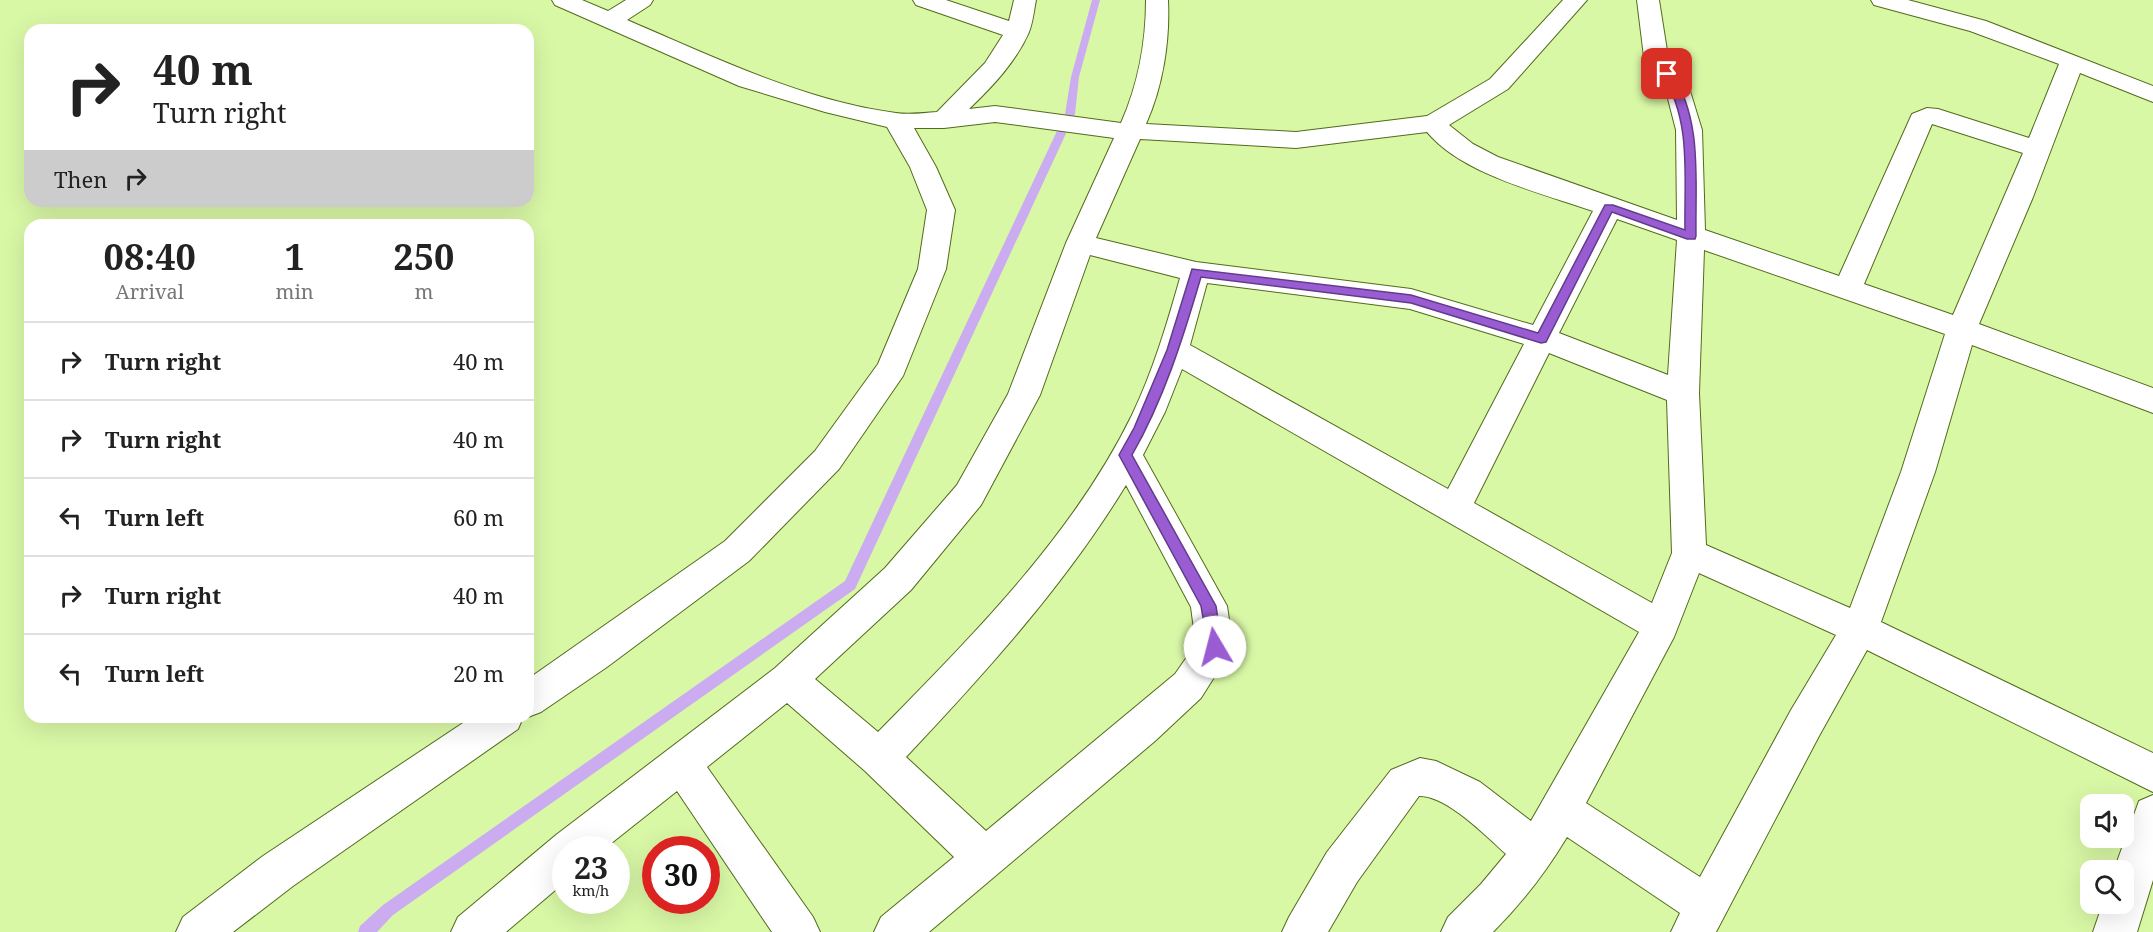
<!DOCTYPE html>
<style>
:root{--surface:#fff;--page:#f2f2f2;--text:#222;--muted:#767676;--line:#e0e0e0}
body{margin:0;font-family:"Noto Serif",serif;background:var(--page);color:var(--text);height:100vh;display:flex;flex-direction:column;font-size:22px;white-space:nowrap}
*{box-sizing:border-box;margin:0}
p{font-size:20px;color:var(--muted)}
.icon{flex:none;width:33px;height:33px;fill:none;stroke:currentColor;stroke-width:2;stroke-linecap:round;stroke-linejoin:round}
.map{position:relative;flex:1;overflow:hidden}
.side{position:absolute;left:24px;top:219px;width:510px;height:504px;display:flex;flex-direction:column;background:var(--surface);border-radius:18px;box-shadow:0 6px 24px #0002}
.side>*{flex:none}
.banner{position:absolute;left:24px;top:24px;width:510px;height:183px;border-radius:18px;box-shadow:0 6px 24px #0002;background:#fff;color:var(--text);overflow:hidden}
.tools{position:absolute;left:2080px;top:794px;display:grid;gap:12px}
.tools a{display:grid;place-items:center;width:54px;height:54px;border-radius:12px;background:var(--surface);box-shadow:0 6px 24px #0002;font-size:30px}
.speed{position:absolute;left:552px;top:836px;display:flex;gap:12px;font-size:30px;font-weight:700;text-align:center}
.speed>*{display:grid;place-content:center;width:78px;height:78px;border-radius:50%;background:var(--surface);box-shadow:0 6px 24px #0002;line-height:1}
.speed small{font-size:15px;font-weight:400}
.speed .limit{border:9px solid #d22;background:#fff;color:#111}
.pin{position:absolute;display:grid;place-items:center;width:51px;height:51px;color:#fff;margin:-26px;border-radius:12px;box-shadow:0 3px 9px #0006}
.me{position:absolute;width:66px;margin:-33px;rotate:352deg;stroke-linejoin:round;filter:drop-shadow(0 0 4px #0008)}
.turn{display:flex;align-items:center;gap:21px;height:126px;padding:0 30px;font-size:27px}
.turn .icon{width:78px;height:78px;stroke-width:2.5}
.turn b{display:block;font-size:42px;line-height:51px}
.then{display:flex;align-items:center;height:57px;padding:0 30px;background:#0003;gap:12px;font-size:22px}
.eta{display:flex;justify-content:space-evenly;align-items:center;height:102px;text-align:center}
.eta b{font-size:36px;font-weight:700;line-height:42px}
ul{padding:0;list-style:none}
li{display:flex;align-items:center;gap:18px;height:78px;padding:0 30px;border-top:2px solid var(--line)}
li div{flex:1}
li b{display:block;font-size:22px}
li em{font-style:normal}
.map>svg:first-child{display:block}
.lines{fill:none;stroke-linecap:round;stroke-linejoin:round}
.stream{fill:#cbacf0;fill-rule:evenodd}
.minor-casing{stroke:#526b1a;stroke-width:2}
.minor{fill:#fff;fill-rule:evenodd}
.route{fill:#995cd3;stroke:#633c89;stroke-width:1.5}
</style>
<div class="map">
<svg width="2153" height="932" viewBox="0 0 2153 932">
<rect width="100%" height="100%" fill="#d9f8a6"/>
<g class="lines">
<path class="stream" d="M1092,0H1100L1079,77L1075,114L855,589L393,915L377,932H358L360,926L383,905L845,581L1065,114L1071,77Z"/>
<g class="minor-casing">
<path id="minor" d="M552,0H582L608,11L626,0H653L650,5L627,20C712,56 803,101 896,113C909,115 924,113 937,112L985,63L1003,35L916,5L913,0H946L1009,21L1014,0H1036C1034,10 1033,22 1029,32C1016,62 992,87 969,109L995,106L1121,123C1138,85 1146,41 1146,0H1168C1170,41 1163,86 1146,124L1296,132L1427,116L1490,79L1563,0H1587L1508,89L1449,125L1473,144L1498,157L1677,220L1676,130L1666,91L1644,57L1637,0H1659L1668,57L1690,91L1702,130L1705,230L1839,276L1912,114L1927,108L1938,109L2029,138L2059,64L1970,31L1874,5L1871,0H1908L1986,21L2153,86V102L2080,73L2033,197L1979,324L2153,388V413L1972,345L1935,472L1881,622L2153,753V792L1867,650L1819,736L1716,932H1671L1680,913L1567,837C1546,872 1522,903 1493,932H1441L1448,917L1481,884L1506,854C1486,836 1446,795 1419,796L1357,882L1328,932H1282L1289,917L1327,852L1391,770L1420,758L1436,761L1480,782L1531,821L1639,632L1182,369L1165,412L1143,455L1227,606L1233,647L1201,698L1155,741L929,932H874L881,917L954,857L865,771L787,703L707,767L813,917L820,932H772L677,791L604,849H566V881L506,932H451L458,917L556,835L775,668L885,568L957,485L1008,394L1066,243L1114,138L995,122L944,128H914L936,167L955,210L946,269L903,376L839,469L749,561L607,667L541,712L528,717V679L725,541L815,451L878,364L918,269L927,210L910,167L887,127L825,112L739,86L555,5ZM1932,124L2023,153L1953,315L1864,284ZM1427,132C1463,175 1542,193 1593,211L1533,325L1411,289L1196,262L1096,238L1140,139L1296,148ZM1617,219L1677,240L1668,375L1559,333ZM1704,250L1945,334L1901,472L1850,608L1706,545L1699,393ZM1090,255L1180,278C1167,324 1153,371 1132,415C1073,536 971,637 878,732L815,679L911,590L981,505L1040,395ZM1207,283L1410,309L1524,344L1448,489L1190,345ZM1549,353L1667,400L1672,553L1652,603L1474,503ZM1126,485L1191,607L1196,644L1175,674L986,831L906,757C986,672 1065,585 1126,485ZM1699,573L1836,635L1791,710L1700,877L1586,803L1674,637Z
M472,717H523L518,729L293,886L233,932H176L183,917L263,856Z
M2153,795V880L2137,932H2093L2103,903H2124V870H2114L2139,801Z"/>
</g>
<use href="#minor" class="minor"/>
</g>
<path class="route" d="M1664,72H1671C1703,120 1695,180 1696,236L1695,239H1687L1612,212L1546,342L1541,343L1411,303L1201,277C1183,338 1164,399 1132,455L1216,606L1222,647L1220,652L1215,654L1209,652L1201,606L1119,455L1134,428L1167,350L1192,269L1411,295L1538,333L1605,205H1613L1685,230C1684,176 1692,121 1662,74Z"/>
</svg>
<div class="tools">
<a><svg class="icon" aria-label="sound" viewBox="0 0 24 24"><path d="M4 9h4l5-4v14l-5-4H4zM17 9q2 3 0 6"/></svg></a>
<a><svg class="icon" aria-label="search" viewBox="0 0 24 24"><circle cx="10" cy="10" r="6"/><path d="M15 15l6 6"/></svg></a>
</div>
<div class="speed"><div>23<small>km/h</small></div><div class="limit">30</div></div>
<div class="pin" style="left:1667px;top:74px;background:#d93025"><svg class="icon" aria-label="arrive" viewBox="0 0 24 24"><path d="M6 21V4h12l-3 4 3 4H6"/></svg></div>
<svg class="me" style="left:1215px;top:647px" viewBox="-20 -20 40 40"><circle r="19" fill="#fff"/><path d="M0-13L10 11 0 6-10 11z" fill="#995cd3"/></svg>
<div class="banner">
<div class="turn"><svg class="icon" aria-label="right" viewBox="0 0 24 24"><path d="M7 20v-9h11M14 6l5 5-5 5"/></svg><div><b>40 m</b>Turn right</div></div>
<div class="then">Then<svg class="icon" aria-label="right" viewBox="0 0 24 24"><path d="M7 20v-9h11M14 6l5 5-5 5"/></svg></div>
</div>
<section class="side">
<div class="eta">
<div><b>08:40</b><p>Arrival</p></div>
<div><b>1</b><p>min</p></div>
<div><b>250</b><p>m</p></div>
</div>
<ul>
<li><svg class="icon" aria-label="right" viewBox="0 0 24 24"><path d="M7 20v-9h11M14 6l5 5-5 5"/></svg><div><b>Turn right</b></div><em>40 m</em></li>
<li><svg class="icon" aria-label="right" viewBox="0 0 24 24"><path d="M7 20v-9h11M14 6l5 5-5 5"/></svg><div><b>Turn right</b></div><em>40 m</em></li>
<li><svg class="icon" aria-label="left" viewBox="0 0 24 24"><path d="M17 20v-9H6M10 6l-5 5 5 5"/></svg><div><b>Turn left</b></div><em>60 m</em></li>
<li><svg class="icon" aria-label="right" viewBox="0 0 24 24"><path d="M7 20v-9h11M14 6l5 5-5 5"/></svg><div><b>Turn right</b></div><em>40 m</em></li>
<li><svg class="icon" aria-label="left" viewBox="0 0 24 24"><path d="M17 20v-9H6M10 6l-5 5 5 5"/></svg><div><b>Turn left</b></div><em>20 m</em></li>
</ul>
</section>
</div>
